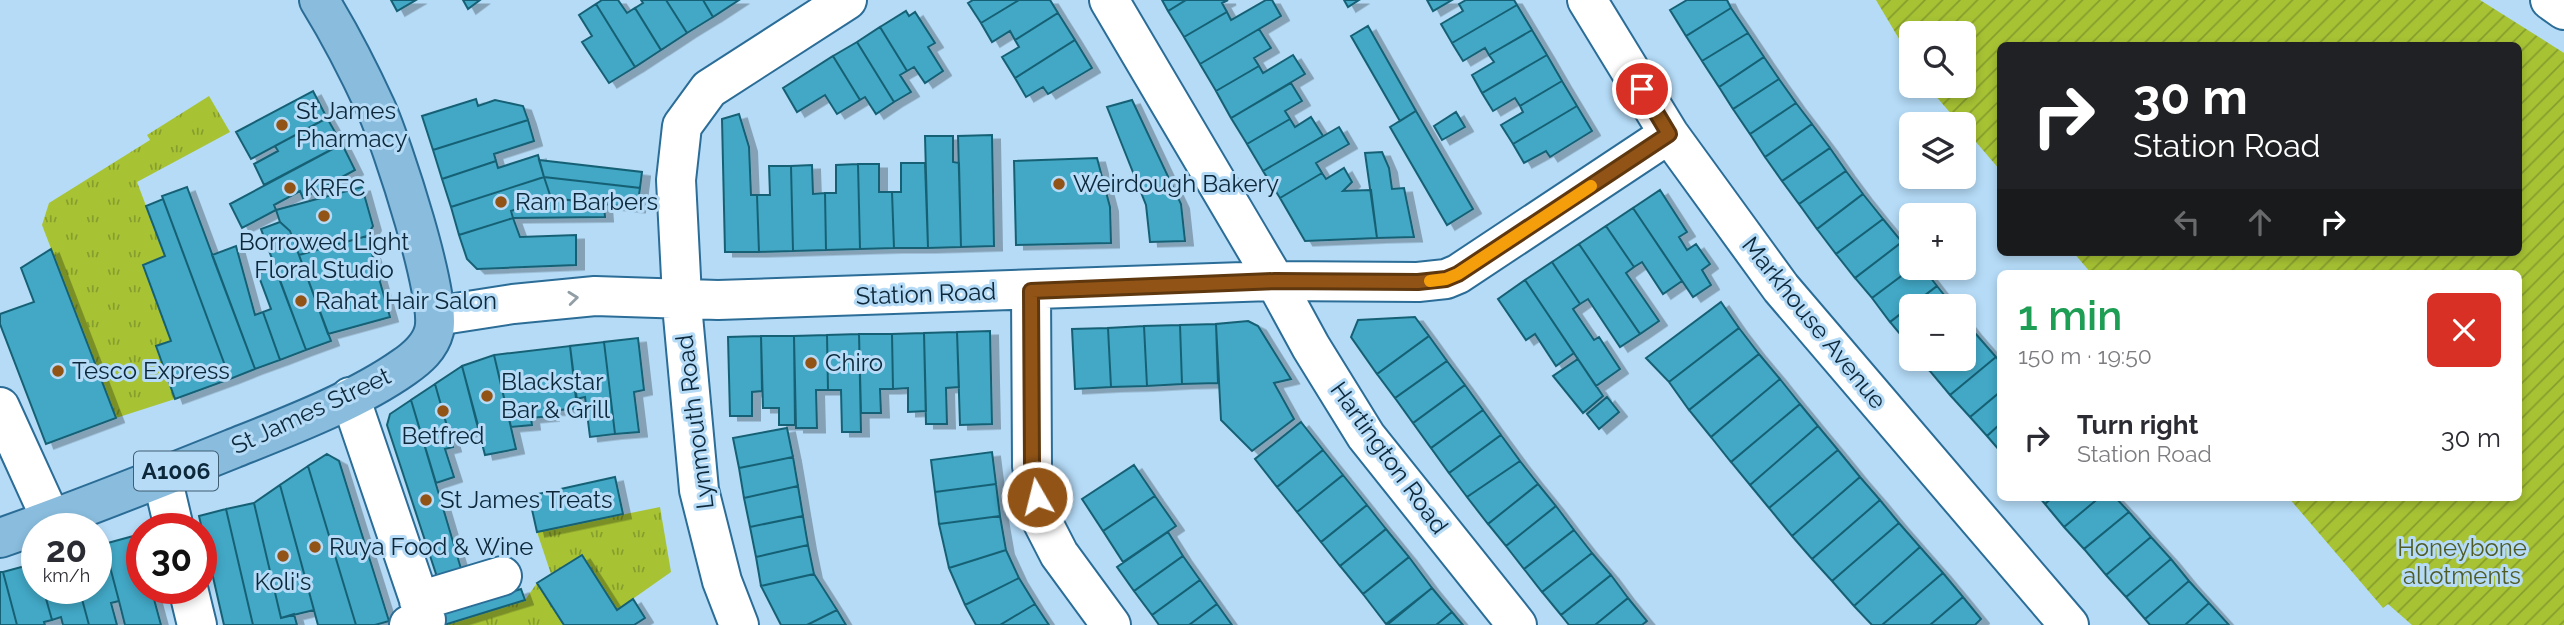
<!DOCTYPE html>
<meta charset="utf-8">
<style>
:root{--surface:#fff;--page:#f7f7f7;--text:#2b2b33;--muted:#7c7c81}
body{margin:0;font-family:Raleway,sans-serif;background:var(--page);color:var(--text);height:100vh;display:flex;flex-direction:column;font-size:26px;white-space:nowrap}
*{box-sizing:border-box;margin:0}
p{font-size:23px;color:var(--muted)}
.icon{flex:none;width:38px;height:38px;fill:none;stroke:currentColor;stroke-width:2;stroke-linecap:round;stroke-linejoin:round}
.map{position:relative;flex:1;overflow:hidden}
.details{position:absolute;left:1997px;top:270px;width:525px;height:231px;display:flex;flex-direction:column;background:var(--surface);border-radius:10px;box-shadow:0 4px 10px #0003}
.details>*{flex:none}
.guide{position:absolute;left:1997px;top:42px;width:525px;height:214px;border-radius:10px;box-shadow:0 4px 10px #0003;background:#202124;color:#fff;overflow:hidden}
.fabs{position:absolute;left:1899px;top:21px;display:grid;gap:14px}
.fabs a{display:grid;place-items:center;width:77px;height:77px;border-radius:10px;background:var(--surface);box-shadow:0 4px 10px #0003;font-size:35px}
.speed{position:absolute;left:21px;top:513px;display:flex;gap:14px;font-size:35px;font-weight:700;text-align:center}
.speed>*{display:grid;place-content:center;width:91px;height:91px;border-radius:50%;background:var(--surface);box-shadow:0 4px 10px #0003;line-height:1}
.speed small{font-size:18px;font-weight:400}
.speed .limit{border:10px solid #d22;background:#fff;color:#111}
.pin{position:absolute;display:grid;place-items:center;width:60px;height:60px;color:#fff;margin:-30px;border:4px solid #fff;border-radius:50%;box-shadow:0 2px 7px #0007}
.me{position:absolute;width:77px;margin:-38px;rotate:352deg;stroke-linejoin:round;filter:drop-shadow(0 0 5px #0008)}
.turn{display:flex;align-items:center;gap:24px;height:147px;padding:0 21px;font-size:32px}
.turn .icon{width:91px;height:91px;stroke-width:2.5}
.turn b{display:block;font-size:49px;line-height:60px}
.lanes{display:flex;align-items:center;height:66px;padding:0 21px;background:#0003;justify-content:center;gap:35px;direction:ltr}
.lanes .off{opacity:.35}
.round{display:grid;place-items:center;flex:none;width:74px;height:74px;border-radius:10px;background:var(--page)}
.overview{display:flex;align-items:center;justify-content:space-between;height:119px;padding:0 21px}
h1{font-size:42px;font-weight:600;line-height:52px;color:#1e9e55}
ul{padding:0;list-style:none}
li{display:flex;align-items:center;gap:21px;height:98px;padding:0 21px}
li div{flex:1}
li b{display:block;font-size:26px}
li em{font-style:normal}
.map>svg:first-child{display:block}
.grass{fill:url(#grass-tufts)}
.garden{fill:url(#garden-furrows)}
.building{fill:#42a8c6;stroke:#176174;stroke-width:2;filter:url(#shadow)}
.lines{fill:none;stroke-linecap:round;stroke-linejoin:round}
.minor-casing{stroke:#2b6d97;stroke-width:42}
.major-casing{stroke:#2a6c95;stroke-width:42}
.minor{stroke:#fff;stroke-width:38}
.major{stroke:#89bcdd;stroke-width:38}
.oneway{stroke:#929ea6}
.route-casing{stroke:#5e370e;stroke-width:18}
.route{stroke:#915416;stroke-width:12}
.slow{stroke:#f59e0b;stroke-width:12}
.poi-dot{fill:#915416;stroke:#b5dbf7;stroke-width:2.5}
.labels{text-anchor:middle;stroke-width:6;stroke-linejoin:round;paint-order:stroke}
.shield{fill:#b5dbf7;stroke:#3f5e73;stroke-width:2}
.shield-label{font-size:23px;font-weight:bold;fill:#0d283a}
.poi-label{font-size:24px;fill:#0d283a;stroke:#b5dbf7;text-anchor:start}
.street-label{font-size:24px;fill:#0d283a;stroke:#b5dbf7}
.park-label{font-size:24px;fill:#505c25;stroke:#b5dbf7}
</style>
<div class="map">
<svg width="2564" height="625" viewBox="0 0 2564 625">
<defs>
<pattern id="grass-tufts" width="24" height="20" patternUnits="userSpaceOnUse" patternTransform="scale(1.75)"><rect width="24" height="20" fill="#a7c334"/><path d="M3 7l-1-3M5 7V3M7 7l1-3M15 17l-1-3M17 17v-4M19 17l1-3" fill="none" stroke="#869e2d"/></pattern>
<pattern id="garden-furrows" width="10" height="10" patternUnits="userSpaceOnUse" patternTransform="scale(1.75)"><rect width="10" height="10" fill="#a7c334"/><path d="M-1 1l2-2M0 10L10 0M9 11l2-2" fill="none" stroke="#869e2d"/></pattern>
<filter id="shadow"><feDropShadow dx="8" dy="4.5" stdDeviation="0" flood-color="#0004"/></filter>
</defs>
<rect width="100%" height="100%" fill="#b5dbf7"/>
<path class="grass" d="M209,96L230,132L137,182L165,256L143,265L171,341L156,347L175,399L116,418L42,225L49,203L150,140L147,135Z
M660,507L671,572L617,610L582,555L551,574L537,532Z
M537,583L564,625H444L525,600Z"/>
<path class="garden" d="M1876,0H2480L2564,53V625H2412L2388,604L2383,608L2288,497H2518V273H2091L2073,252H2518V46H2000V170L1964,128V124H1960L1927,86H1964V33H1911V59Z"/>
<path class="building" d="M391,0H416L397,11Z
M463,0H480L468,9Z
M602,0H618L627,13L635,8L661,50L635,67L596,4Z
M641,0H666L687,33L661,50L635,8L643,3Z
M666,0H703L713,17L687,33Z
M703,0H739L713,17Z
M973,0H1019L981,23L968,3Z
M1019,0H1050L1058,13L1015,40L1010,31L992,42L981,23Z
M1162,0H1186L1168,11Z
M1186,0H1228L1222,3L1227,12L1184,37L1168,11Z
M1266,0H1272L1281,16L1200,64L1184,37L1227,12L1231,20Z
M1344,0H1359L1348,7Z
M1427,0H1452L1433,11Z
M1466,0H1514L1517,5L1452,43L1441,24L1463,11L1459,4Z
M1687,0H1727L1731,8L1686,36L1670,10Z
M596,4L635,67L609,83L582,42L592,36L579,15Z
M1517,5L1532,30L1489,55L1485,48L1463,61L1452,43Z
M1731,8L1748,33L1702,61L1686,36Z
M906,11L909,16L915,12L935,43L928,47L943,71L925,83L914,67L907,71L880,27Z
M1058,13L1075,40L1015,78L1002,57L1019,47L1015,40Z
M1368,26L1416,111L1400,121L1351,36Z
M880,27L907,71L900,75L911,92L894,102L857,42Z
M1259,29L1271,48L1254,58L1259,66L1216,91L1200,64Z
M1532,30L1547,55L1482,93L1472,75L1494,62L1489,55Z
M1748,33L1764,57L1719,87L1702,61Z
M1075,40L1092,68L1048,94L1043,87L1026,97L1015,78Z
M857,42L894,102L876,114L865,97L860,100L833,56Z
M1293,55L1305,74L1231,118L1216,91L1259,66L1263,73Z
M1547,55L1562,81L1520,106L1515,98L1493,111L1482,93Z
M833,56L860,100L837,114L825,95L797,112L783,88Z
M1764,57L1779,79L1733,109L1719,87Z
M1779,79L1796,103L1750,134L1733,109Z
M1562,81L1577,106L1513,144L1501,125L1523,112L1520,106Z
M1291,83L1302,101L1285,111L1290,119L1247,144L1231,118Z
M313,91L327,118L251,159L236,132Z
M476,99L478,106L495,100L523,106L528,120L433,150L422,116Z
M1132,100L1181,204L1185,241L1150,242L1146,205L1107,107Z
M1796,103L1812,124L1765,157L1750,134Z
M1577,106L1592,131L1550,157L1546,151L1524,163L1513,144Z
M1416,111L1473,209L1447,225L1390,127Z
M1456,112L1465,127L1442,140L1434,126Z
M739,114L749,147L751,195H757L759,252H725L722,119Z
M1311,117L1323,136L1263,171L1247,144L1290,119L1295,127Z
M327,118L342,144L264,185L254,164L278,151L275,146Z
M528,120L534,141L494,154L496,161L442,179L433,150Z
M1812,124L1830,148L1782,181L1765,157Z
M1339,127L1349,144L1316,163L1322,173L1280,198L1263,171Z
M992,135L994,246L961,247L958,136Z
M925,136H953V162L959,163L961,247L928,248Z
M342,144L355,170L303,198L300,191L274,205L276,210L242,228L230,204Z
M1830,148L1846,171L1799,204L1782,181Z
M1382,152L1389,168L1392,189L1404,188L1414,237L1377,238L1365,153Z
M538,155L544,177L451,207L442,179L496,161L498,168Z
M1097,158L1110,207L1111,243L1016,245L1014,161Z
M539,160L642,172L640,188L544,177Z
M901,163H925L928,248H894L892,192H901Z
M858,164L860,249L826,250L825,193H836V165Z
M858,164H879V192H892L894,248L860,249Z
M812,165L813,194L825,193L826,250L793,251L791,166Z
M769,166H791L793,251L759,252L757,195H770Z
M1344,168L1352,182L1343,191L1371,190L1377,238L1305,241L1280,198L1322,173L1326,179Z
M1846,171L1863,194L1817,229L1799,204Z
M544,177L640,188L637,208L551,198Z
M544,177L551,198L511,211L513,218L459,235L451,207Z
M187,187L255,369L230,379L162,196Z
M362,187L373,226L367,236L299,255L290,231L280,222L276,210Z
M1660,190L1687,232L1679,237L1687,250L1696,244L1710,264L1702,270L1711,285L1693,297L1633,208Z
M1863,194L1883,219L1836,254L1817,229Z
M551,198L604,204L605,217L513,218L511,211Z
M163,199L230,379L175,399L156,346L171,341L143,265L165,256L146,206Z
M1633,208L1682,281L1663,294L1642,262L1634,267L1606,226Z
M513,218L520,237L576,235V265L477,269L467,259L459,235Z
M1883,219L1902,242L1855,278L1836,254Z
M280,222L290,231L331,341L306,350L261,229Z
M1606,226L1634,267L1626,273L1659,321L1640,334L1579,244Z
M367,236L390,317L328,334L299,255Z
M1902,242L1911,253L1912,268L1872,298L1855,278Z
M1579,244L1640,334L1620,347L1588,299L1580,304L1552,262Z
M236,246L255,315L263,312L280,360L255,369L212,255Z
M51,249L116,418L46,444L0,324V314L34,302L21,268Z
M1552,262L1580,304L1573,309L1594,340L1599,337L1620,369L1596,386L1525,280Z
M275,268L306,350L280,360L263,312L271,309L258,274Z
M1912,268H1923L1937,286L1890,322L1872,298Z
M1525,280L1574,353L1556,366L1535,334L1526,340L1498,299Z
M1937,286L1953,306H1911L1910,346L1890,322Z
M1721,302L1739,328L1669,382L1646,358Z
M1415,317L1429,336L1377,374L1351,337L1358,320Z
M1964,319L1975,333L1964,342Z
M1248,321L1258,326L1291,379L1274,383L1294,419L1252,451L1221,420L1216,324Z
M1216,324L1218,383L1182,384L1180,325Z
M1180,325L1182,384L1147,386L1144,326Z
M1144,326L1147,386L1111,387L1108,328Z
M1108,328L1111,387L1075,389L1072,329Z
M1739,328L1759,354L1689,410L1669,382Z
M990,331L992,424L960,425L957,332Z
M957,332L959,387L946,388L947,424H926L924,333Z
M924,333L926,411L908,412V388L893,389L892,334Z
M1975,333L1996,357L1950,395L1929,370L1943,359H1964V342Z
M859,334H892L893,389H880L881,413H861Z
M859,334L861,432H842L841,390H828L827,335Z
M827,335L828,390H816L817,428H796L794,336Z
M761,336H794L795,425H779V408H763Z
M761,336L762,391L752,392V416H730L728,337Z
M1429,336L1447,361L1395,398L1377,374Z
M638,338L644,390L634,392L639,432L615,434L604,342Z
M604,342L615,434L590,437L585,397L576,399L570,346Z
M570,346L578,408L551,411V416L531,418L532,425L511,427L494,355Z
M1759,354L1780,379L1711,437L1689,410Z
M494,355L516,449L485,455L462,366Z
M1996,357L2000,362V392L1970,417L1950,395Z
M1578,359L1603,396L1583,413L1553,376Z
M1920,359H1943L1929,370Z
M1447,361L1465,385L1413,423L1395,398Z
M462,366L479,429L450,437L435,384Z
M1780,379L1800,404L1731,462L1711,437Z
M435,384L453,447L445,449L454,477L436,483L411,400Z
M1465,385L1483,410L1431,448L1413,423Z
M2000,392V424L1987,436L1970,417Z
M1607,397L1619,412L1599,429L1587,414Z
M411,400L462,572L438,580L387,425L390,414Z
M1800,404L1818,426L1750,485L1731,462Z
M1483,410L1501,435L1449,473L1431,448Z
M1301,422L1323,450L1277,487L1255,459Z
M2000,424V451L1987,436Z
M1818,426L1838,450L1769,508L1750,485Z
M787,428L793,457L739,468L733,438Z
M1501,435L1520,461L1467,497L1449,473Z
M1323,450L1343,475L1297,512L1277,487Z
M1838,450L1860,477L1792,536L1769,508Z
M992,452L996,484L935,492L931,460Z
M327,454L339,461L389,621L375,625H356L308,466Z
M793,457L798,486L744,498L739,468Z
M1520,461L1538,484L1488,524L1467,497Z
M1134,465L1155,496L1103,531L1082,499Z
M308,466L356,625H318L280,485Z
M1343,475L1367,505L1321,542L1297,512Z
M615,477L623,514L537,532L529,496Z
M1860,477L1880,500L1812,559L1792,536Z
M996,484L1000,516L939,524L935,492Z
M1538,484L1556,506L1506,546L1488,524Z
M280,485L314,610L281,618L254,503Z
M798,486L803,516L750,527L744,498Z
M1155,496L1176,526L1123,562L1103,531Z
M2039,497H2053L2045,504Z
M2053,497H2100L2064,527L2045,504Z
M2100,497H2115L2129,512L2084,549L2064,527Z
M1880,500L1899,523L1832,581L1812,559Z
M254,503L281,618L294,614L297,625H253L226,509Z
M1367,505L1386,529L1340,566L1321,542Z
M1556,506L1574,530L1524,569L1506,546Z
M226,509L253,625H224L199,516Z
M2129,512L2151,537L2106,575L2084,549Z
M803,516L808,545L756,557L750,527Z
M1000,516L1006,550L949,568L939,524Z
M1899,523L1920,547L1854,606L1832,581Z
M1386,529L1409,557L1363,594L1340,566Z
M1574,530L1592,553L1542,592L1524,569Z
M1168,532L1183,556L1134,591L1117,567Z
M137,535L142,552V588H151L161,625H125L119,601L104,544Z
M2151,537L2171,559L2126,597L2106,575Z
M104,544L119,601L111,603L117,625H89L79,588H96V547Z
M808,545L814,574L761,586L756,557Z
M1920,547L1943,573L1882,625H1872L1854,606Z
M1006,550L1019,578L965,605L949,568Z
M1592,553L1611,575L1561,615L1542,592Z
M582,555L617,610L633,599L645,618L634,625H564L537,583Z
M1183,556L1200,580L1152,615L1134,591Z
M1409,557L1432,588L1386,624L1363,594Z
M2171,559L2189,581L2145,619L2126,597Z
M36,563L37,588H43L52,620L44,622L45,625H17L3,572Z
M0,572H3L17,625H0Z
M1943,573L1963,597L1930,625H1882Z
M814,574L837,610L807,625H781L761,586Z
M1611,575L1628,598L1595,625H1569L1561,615Z
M1019,578L1035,604L1000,625H976L965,605Z
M1200,580L1217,604L1189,625H1159L1152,615Z
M2189,581L2209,603L2185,625H2150L2145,619Z
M43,588H79L89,625H63L61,617L52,620Z
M1432,588L1452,612L1436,625H1387Z
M521,589L525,600L444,625L440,614Z
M1963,597L1981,619L1975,625H1930Z
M1628,598L1647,621L1642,625H1595Z
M2209,603L2229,625H2185Z
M1035,604L1049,625H1000Z
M1217,604L1232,625H1189Z
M837,610L846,625H807Z
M1452,612L1463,625H1436Z"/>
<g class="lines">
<g class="minor-casing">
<path id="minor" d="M1109,0L1275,281L1311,347L1366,436L1517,625
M1587,0L1669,134L1781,288L2069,625
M2550,0L2564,10
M1031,291L1032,466L1041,519L1059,554L1111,625
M436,316L513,304L595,296L718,300L1275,281L1418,282L1446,279L1458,274L1669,134
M350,397L426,620L409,625
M0,407L51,519
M162,477L174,528
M188,588L197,625
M419,601L502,576
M739,625L722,581L699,490L683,316L676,180L682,126L709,89L847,0"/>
</g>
<g class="major-casing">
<path id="major" d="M0,538C78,511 155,480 232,449C287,427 356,401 404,367C417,358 430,347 434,331C443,298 392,144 376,108C359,71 340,34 319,0"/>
</g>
<use href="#minor" class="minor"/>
<use href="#major" class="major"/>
</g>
<defs><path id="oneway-chevron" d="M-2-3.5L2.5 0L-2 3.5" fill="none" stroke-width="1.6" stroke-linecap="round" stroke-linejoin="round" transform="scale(1.75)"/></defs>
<use class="oneway" href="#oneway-chevron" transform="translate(573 298) rotate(-6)"/>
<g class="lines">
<g class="route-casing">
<path id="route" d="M1037,497L1032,466L1031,291L1275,281L1418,282L1446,279L1458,274L1669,134L1642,89"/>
</g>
<use href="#route" class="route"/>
<path class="slow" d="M1430,281L1446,279L1458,274L1591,186"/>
</g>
<g class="poi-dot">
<circle cx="282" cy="125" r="7"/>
<circle cx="1059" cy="184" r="7"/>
<circle cx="290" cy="188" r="7"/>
<circle cx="501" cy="202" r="7"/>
<circle cx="324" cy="216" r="7"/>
<circle cx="301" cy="301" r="7"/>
<circle cx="811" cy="363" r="7"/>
<circle cx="58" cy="371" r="7"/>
<circle cx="487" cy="396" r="7"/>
<circle cx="443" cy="411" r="7"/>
<circle cx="426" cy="500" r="7"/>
<circle cx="315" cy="547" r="7"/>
<circle cx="283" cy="556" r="7"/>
</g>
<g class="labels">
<rect class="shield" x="134" y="451.5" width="84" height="39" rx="5"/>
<g class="shield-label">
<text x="176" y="479">A1006</text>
</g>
<g class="poi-label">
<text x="296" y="119">St James<tspan x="296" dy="28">Pharmacy</tspan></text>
<text x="1073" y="192">Weirdough Bakery</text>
<text x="304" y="196">KRFC</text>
<text x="515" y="210">Ram Barbers</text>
<text x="324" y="250" text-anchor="middle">Borrowed Light<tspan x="324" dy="28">Floral Studio</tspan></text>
<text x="315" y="309">Rahat Hair Salon</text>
<text x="825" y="371">Chiro</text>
<text x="72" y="379">Tesco Express</text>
<text x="501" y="390">Blackstar<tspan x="501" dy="28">Bar &amp; Grill</tspan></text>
<text x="443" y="444" text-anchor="middle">Betfred</text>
<text x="440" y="508">St James Treats</text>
<text x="329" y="555">Ruya Food &amp; Wine</text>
<text x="283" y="590" text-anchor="middle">Koli's</text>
</g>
<g class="street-label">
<text transform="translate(926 294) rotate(-2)" y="8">Station Road</text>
<text transform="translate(1814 323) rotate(51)" y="8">Markhouse Avenue</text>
<text transform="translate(311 411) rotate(-25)" y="8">St James Street</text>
<text transform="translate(695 422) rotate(-97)" y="8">Lynmouth Road</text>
<text transform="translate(1389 458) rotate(54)" y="8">Hartington Road</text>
</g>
<g class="park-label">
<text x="2462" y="556">Honeybone<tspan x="2462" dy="28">allotments</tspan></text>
</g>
</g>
</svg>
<div class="fabs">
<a><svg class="icon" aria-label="search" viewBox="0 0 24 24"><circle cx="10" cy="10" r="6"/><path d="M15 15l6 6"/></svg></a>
<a><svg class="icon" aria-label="layers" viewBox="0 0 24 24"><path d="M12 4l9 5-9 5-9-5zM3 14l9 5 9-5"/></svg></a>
<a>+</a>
<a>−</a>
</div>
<div class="speed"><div>20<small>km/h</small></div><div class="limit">30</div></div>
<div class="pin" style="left:1642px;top:89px;background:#d93025"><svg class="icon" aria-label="arrive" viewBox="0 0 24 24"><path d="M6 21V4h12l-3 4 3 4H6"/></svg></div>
<svg class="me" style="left:1037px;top:497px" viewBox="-20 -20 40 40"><circle r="17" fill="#915416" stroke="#fff" stroke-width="3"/><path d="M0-11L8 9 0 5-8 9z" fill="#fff"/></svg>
<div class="guide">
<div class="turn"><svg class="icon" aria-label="right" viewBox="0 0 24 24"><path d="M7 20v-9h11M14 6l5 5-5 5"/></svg><div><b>30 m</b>Station Road</div></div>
<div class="lanes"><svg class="icon off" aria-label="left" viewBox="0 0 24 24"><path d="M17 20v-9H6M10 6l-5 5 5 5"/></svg><svg class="icon off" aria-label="ahead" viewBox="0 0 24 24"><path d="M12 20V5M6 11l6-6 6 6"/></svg><svg class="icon" aria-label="right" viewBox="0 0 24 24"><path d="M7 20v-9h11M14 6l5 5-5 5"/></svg></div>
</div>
<section class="details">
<div class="overview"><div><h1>1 min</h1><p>150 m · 19:50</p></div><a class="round" style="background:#d93025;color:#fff"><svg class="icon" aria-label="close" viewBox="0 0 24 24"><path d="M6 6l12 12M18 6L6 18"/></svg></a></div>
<ul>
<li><svg class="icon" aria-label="right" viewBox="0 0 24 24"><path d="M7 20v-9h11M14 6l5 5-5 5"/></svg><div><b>Turn right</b><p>Station Road</p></div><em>30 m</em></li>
</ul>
</section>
</div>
